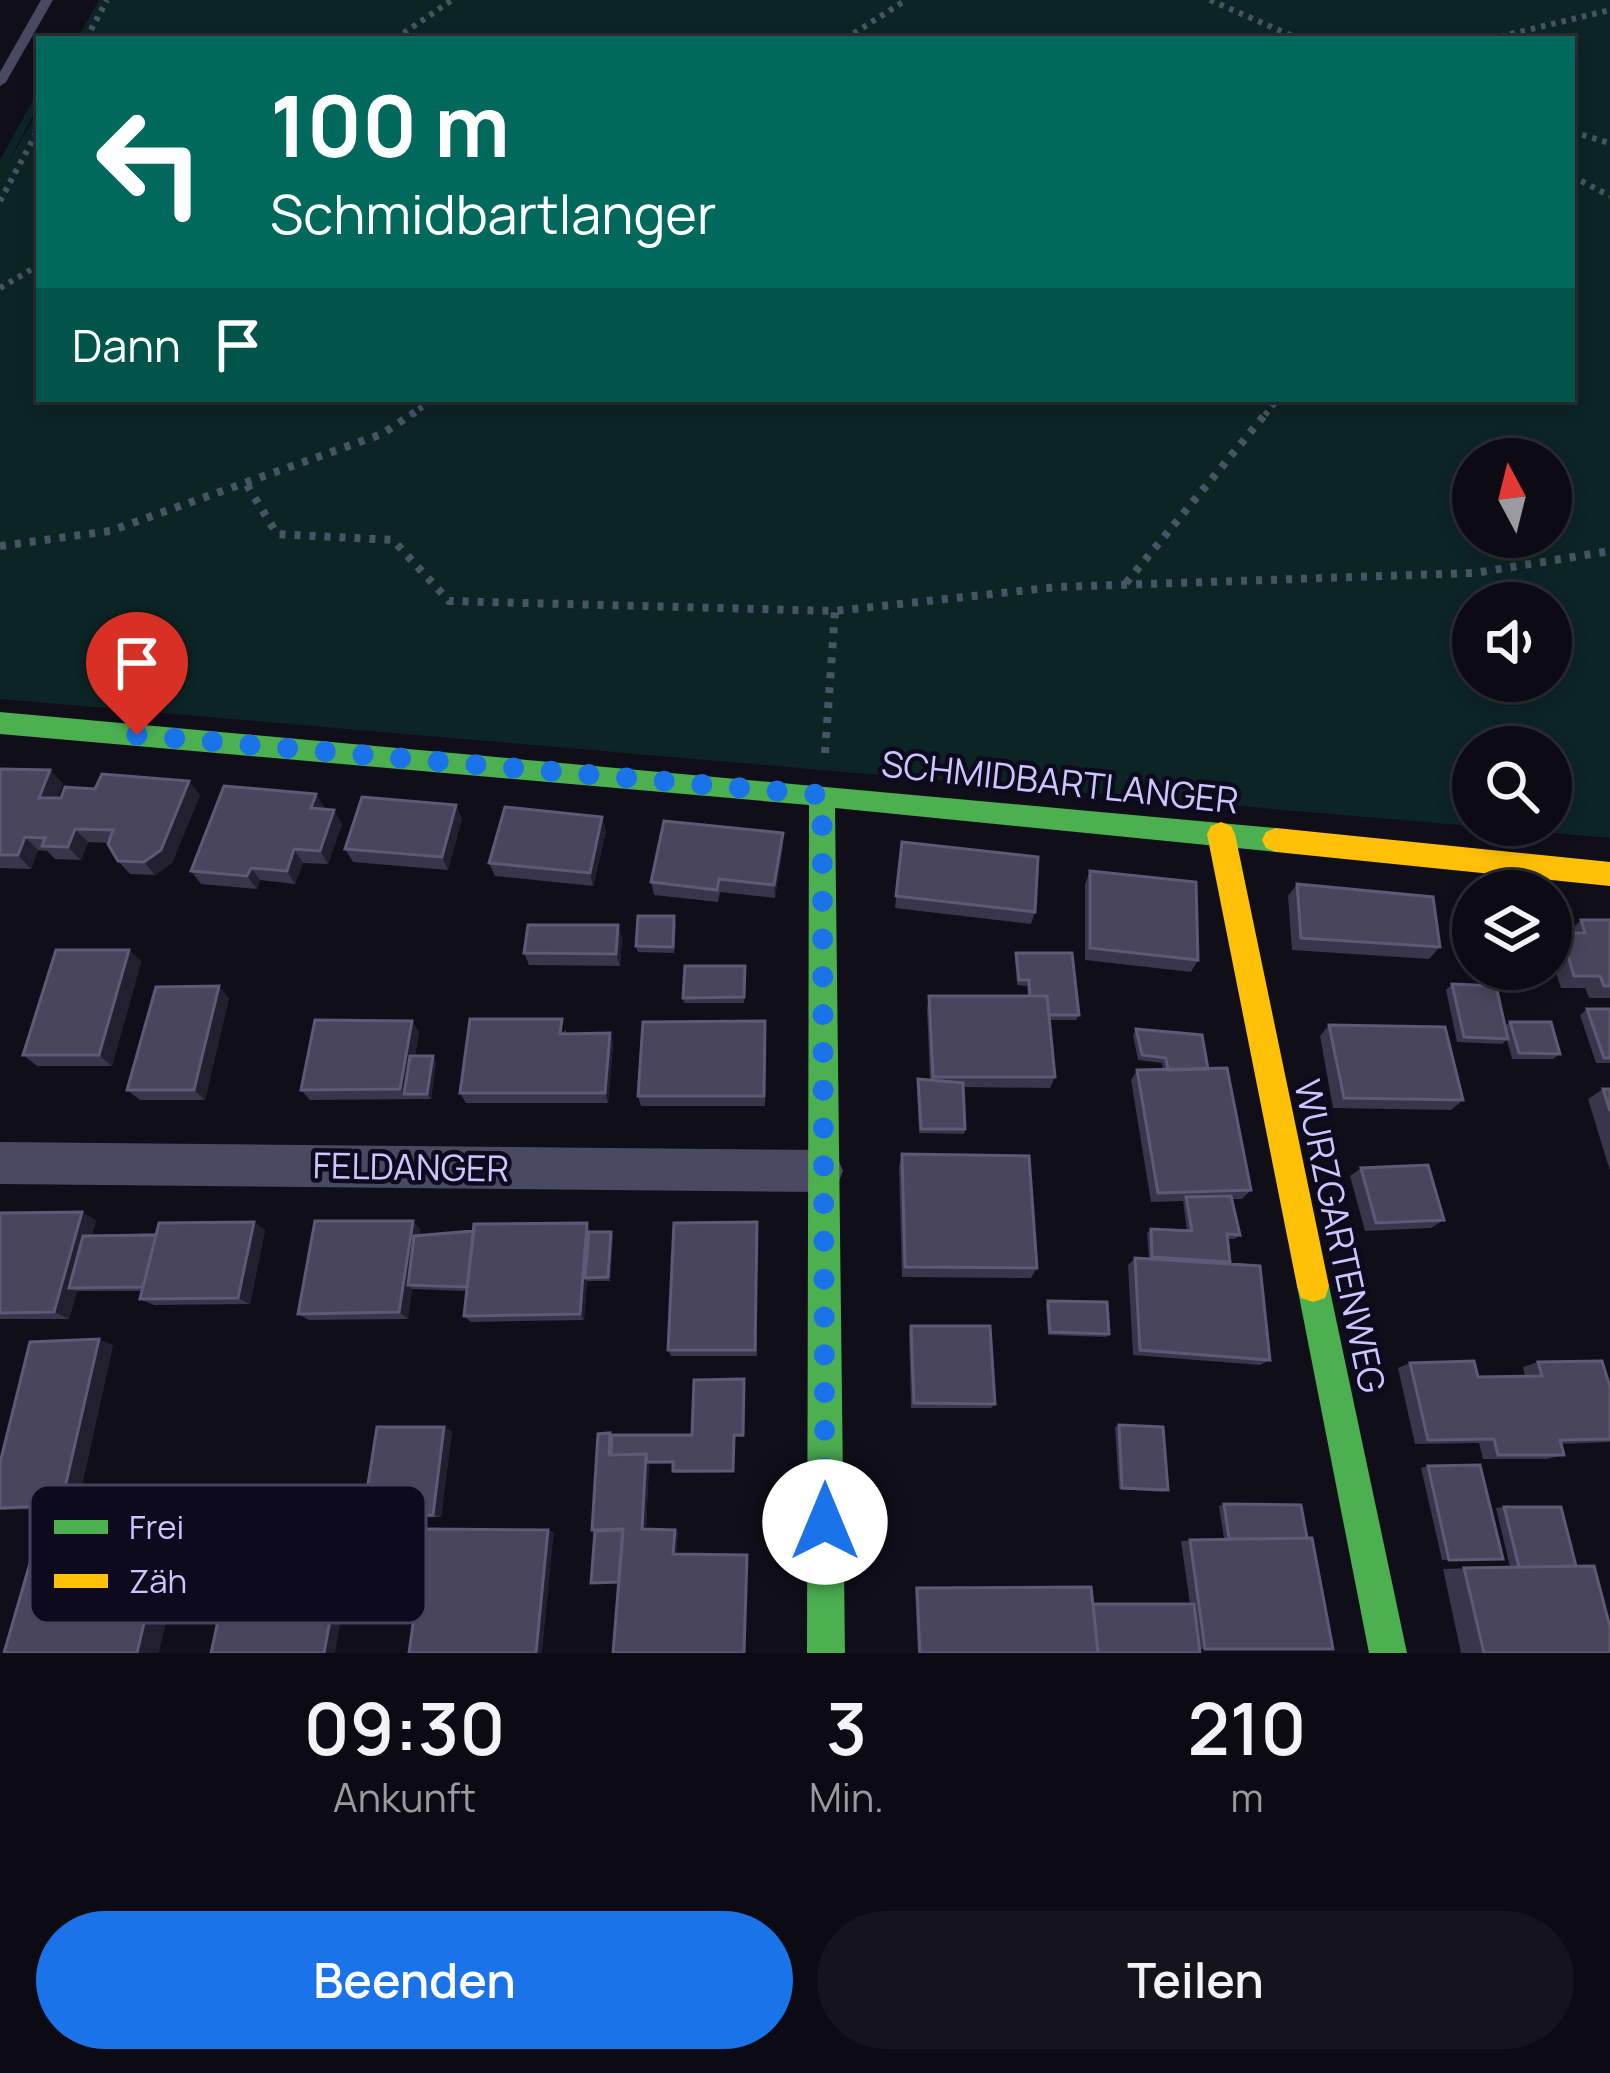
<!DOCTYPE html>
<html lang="de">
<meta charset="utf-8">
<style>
:root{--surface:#0c0a13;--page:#15131c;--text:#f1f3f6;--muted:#9a9aa0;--line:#2c2b33;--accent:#1a73e8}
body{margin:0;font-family:Manrope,sans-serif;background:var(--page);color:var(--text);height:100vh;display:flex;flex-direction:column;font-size:45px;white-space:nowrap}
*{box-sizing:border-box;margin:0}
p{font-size:39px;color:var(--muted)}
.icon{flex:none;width:66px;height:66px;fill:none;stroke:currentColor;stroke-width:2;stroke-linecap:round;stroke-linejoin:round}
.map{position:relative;height:1653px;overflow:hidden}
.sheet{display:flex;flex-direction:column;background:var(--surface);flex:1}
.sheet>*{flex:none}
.top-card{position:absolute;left:36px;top:36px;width:1539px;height:366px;border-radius:0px;box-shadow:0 6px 18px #0003,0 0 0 3px var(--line);background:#00695c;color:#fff;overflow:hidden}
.needle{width:78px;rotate:353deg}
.fabs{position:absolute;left:1452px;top:438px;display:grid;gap:24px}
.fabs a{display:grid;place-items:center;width:120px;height:120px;border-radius:50%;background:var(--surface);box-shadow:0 6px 18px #0003,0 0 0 3px var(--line);font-size:60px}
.pin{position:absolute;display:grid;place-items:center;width:102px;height:102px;color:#fff;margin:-123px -51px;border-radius:50% 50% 50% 0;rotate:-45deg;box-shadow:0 0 12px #0007}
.pin .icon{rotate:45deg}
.me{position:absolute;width:132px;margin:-66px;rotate:0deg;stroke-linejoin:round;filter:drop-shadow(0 0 9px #0008)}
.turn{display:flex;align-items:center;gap:42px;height:252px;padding:0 36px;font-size:54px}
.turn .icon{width:156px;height:156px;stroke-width:2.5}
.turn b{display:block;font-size:84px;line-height:102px}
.then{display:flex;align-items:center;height:114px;padding:0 36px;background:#0003;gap:24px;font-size:45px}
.eta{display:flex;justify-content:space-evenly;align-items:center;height:204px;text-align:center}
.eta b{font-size:72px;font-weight:600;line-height:84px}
.cta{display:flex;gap:24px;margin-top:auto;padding:24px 36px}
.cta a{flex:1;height:138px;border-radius:72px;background:var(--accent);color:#fff;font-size:48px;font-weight:600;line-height:138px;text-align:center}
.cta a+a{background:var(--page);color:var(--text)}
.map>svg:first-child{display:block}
.green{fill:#0d2424;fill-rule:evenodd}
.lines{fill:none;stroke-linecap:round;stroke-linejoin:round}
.path-far1{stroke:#455564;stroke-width:6;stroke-dasharray:4.5 6;stroke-linecap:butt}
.path{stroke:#455564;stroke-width:8;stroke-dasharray:6 9;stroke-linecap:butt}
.lane{fill:#4a4962;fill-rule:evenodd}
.street{fill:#4a4962;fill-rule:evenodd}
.fast{fill:#4caf50;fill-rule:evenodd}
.slow{fill:#ffc107;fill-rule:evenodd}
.wall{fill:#39354a}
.shaded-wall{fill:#221f2e}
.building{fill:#49455d;stroke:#5d5976;stroke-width:3}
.route{stroke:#1a73e8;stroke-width:21;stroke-dasharray:0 37.8}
.labels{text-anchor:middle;stroke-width:9;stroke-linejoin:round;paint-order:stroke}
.street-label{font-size:36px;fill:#ccc6ff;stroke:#0d0a1d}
.key{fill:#0d0a1d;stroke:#464261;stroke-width:3}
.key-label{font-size:33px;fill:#ccc6ff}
</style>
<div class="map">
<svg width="1610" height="1653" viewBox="0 0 1610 1653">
<rect width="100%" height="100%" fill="#100e19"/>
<path class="green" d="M99,0H1610V838L0,699V160L39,89V105L6,166L39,110V399H1572V39H77ZM1473,459H1551V537H1473ZM1473,603H1551V681H1473ZM1473,747H1551V825H1473Z"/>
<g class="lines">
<path class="path-far1" d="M1210,0L1299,39
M86,39L107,0
M395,39L452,0
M845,39L906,0
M1490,39L1610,10
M1572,132L1610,143
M1572,176L1610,196
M0,201L39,128
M0,288L39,265
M410,415L434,399
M1265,415L1278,399"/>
<path class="path" d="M247,485L277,534L393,540L449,601L835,611L1057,587L1475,573L1610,551
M0,546L110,531L382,434L415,412
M1126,583L1267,412
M825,753L835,611"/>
<path class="lane" d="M41,0H53L6,82L0,86V72Z"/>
<path class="street" d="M0,1142L822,1150L837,1156L843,1171L837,1186L822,1192L0,1184Z"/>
<path class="fast" d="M0,712L1276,828L1286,832L1290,840L1286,848L1276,852L835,808L845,1653H807L809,805L0,734Z
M1313,1270L1325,1274L1329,1286L1407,1653H1369L1297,1286L1301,1274Z"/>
<path class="slow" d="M1221,822L1231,826L1235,834L1329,1286L1325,1298L1313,1302L1301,1298L1297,1286L1207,834L1211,826Z
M1276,828L1610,862V886L1276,852L1266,848L1262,840L1266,832Z"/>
</g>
<path class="wall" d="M0,769L50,770L63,784L57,798L200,795L172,863L155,875L130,874L118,861L109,843L88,842L81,860L55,859L47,851L38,850L31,869L0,868Z
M316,794L324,810L342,824L328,864L303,863L295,884L260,880L257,889L201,884L191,871Z
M462,818L448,870L353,862L345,849Z
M606,831L593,886L495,876L489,863Z
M783,833V846L775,898L720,892L718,902L654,895L651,882Z
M902,842L1035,912L1031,924L895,908Z
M1090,871L1198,960L1191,972L1085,960V884Z
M1297,884L1440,947L1429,959L1292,950L1288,896Z
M1581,920H1610V998H1589L1585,988H1561L1551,957V942L1561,933H1568Z
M676,923L674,953L638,952L636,946Z
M618,925L622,938L620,966L529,965L524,953Z
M129,950L141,962L112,1066H37L23,1055Z
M1016,953L1079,1015L1076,1020H1049L1055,1077L1050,1088L963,1087L965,1129L964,1134L919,1133L917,1084L918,1079L930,1080L927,1008L929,996H1028L1027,986L1017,985L1015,959Z
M745,966L744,1003H684L683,998Z
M1452,984L1505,1026L1510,1022L1560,1054L1553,1059H1512L1507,1040L1502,1044L1457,1042L1446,990Z
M229,998L205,1100H140L127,1090Z
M1587,1009H1610V1063H1596L1580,1015Z
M412,1021L419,1032L415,1056L436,1062L431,1099L310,1100L301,1090Z
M1329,1025L1463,1100L1451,1110L1333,1108L1320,1036Z
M1136,1029L1208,1069L1251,1190L1242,1199H1232L1240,1235L1235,1239H1228L1230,1262L1227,1264L1270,1360L1260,1365L1133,1355L1128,1265L1135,1258H1149L1147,1233L1151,1229L1187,1231L1183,1201L1151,1202L1131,1080L1137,1070H1163L1162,1063L1138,1060L1133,1035Z
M566,1030V1034L610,1033L613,1044L608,1103H466L460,1093Z
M766,1032L765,1106H641L638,1096Z
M1603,1089H1610V1171L1588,1099Z
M902,1154L1037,1268L1031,1278L902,1277L899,1167Z
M1361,1168L1444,1220L1431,1228L1365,1231L1350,1176Z
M0,1213L96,1220L92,1235L265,1230L250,1304L154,1305L140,1299L142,1291H77L69,1319H0Z
M413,1221L420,1229L419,1236L591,1231L611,1232L613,1236L610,1281H587L584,1320L471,1322L464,1316L466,1291L412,1289L408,1319L309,1320L298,1314Z
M757,1222V1356H671L668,1350Z
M1048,1301L1109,1334L1106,1337L1048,1335L1046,1305Z
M911,1326L995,1404L991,1408H911L909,1332Z
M113,1345L77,1508L0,1510V1508Z
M1538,1362L1610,1387V1442L1561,1444L1564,1455L1547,1459H1483L1479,1443L1415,1444L1398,1368L1410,1363L1478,1377L1525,1376L1523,1367Z
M744,1382V1437H735L734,1472L674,1473L673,1463L649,1464L646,1529L675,1530L678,1532L676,1554L748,1556L619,1583L610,1433L612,1435H692Z
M1119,1425L1168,1490L1163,1492L1119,1489L1115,1427Z
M452,1431L441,1517L373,1518L363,1516Z
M1428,1466L1503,1559L1442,1560L1421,1468Z
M1224,1504L1307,1538L1333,1649H1200V1653H918L915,1588H917L1093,1604H1190L1181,1541L1224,1539L1219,1506Z
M1504,1507L1576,1566L1610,1653H1461L1443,1569L1510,1567L1496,1508Z"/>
<path class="shaded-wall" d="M50,770L63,784L52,811L39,798Z
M189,781L200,795L172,863L155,875L144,862Z
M316,794L325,808L320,822L311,808Z
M456,805L462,818L448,870L442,857Z
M334,810L342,824L328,864L320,851Z
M602,817L606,831L593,886L590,873Z
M75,829L88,842L81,860L68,847Z
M783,833V846L775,898L774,885Z
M25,837L38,850L31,869L18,855Z
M294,849L303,863L295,884L287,871Z
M251,868L260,880L257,889L247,876Z
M618,925L622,938L620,966L616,954Z
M129,950L141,962L112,1066L99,1055Z
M219,986L229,998L205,1100L194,1090Z
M412,1021L419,1032L409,1094H404L400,1089Z
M610,1033L613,1044L608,1103L605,1093Z
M433,1056L436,1062L431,1099L427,1094Z
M82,1212L96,1220L78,1288H69L77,1291L69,1319L54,1312Z
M413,1221L420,1229L412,1285H408L412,1289L408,1319L399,1312Z
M254,1222L265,1230L250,1304L238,1298Z
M587,1223L591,1231L588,1278H585L587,1281L584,1320L580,1314Z
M611,1232L613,1236L610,1281L608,1277Z
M99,1339L113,1345L77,1508L61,1505Z
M444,1427L452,1431L441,1517L433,1515Z
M646,1454L649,1457L646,1531L642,1529Z
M548,1530L554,1532L542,1653H536Z
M675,1530L678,1532L676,1555L673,1554Z
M163,1542L184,1545L159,1653H137Z
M338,1577L348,1578L335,1653H324Z"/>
<path class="building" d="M0,769L50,770L39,798H61L65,787L95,789L102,774L189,781L161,850L144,862L118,861L108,844L113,830L75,829L68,847L42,846L45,838L25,837L18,855H0Z
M224,786L316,794L311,808L334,810L320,851L294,849L287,871L251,868L247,876L191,871Z
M362,797L456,805L442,857L345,849Z
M505,807L602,817L590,873L489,863Z
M664,821L783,833L774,885L719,879L717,890L651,882Z
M902,842L1038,857L1035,912L896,896Z
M1090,871L1196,882L1198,960L1090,948Z
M1297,884L1433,897L1440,947L1301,938Z
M638,916H674L673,947L636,946Z
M1581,920H1610V986H1604L1600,976H1574L1561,933H1585Z
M528,925H618L616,954L524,953Z
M56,950H129L99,1055H23Z
M1016,953H1072L1079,1015H1049L1047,996H1030L1029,980H1019Z
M685,966H745L744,997L683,998Z
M1452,984L1496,986L1508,1039L1464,1037Z
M219,986L194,1090H127L156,987Z
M929,996H1047L1055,1077H933Z
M1587,1009H1610V1058H1604Z
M470,1019H562L560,1034L610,1033L605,1093H460Z
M315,1020L412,1021L400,1089L301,1090Z
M765,1021L764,1096H638L643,1022Z
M1510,1022H1551L1560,1054L1519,1053Z
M1329,1025L1445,1027L1463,1100L1344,1098Z
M1136,1029L1202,1035L1208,1069L1168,1070L1166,1058L1142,1055Z
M410,1056H433L427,1094H404Z
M1227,1068L1251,1190L1158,1193L1137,1070Z
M918,1079L963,1083L965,1129H921Z
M1603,1089H1610V1111Z
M902,1154L1029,1156L1037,1268L905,1267Z
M1428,1165L1444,1220L1376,1223L1361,1168Z
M1231,1196L1240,1235L1227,1234L1230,1262L1152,1257L1151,1229L1192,1231L1186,1197Z
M82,1212L54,1312L0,1313V1213Z
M315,1221H413L399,1312L298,1314Z
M254,1222L238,1298L140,1299L159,1223Z
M757,1222L755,1350H668L674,1223Z
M587,1223L580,1314L464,1316L474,1224Z
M474,1231L467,1287L408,1285L414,1236Z
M589,1232H611L608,1277L585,1278Z
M156,1235L143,1287L69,1288L83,1236Z
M1135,1258L1260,1266L1270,1360L1140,1350Z
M1048,1301L1107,1302L1109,1334L1050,1332Z
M911,1326H990L995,1404L914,1403Z
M99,1339L61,1505L0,1508V1463L30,1342Z
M1474,1361L1478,1377L1542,1376L1538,1362L1602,1361L1610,1387V1439L1560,1440L1564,1455H1498L1494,1439L1428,1440L1410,1363Z
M744,1379L743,1435H734L733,1471H673V1462H647L646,1454L611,1455L612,1435H692L694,1380Z
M1119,1425L1163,1427L1168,1490L1122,1488Z
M377,1427H444L433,1515L363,1516Z
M610,1433L609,1455L646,1454L642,1529L675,1530L673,1554L747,1555L744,1653H613L623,1529L592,1530L598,1434Z
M1480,1465L1503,1559L1449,1560L1428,1466Z
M1224,1504L1301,1505L1307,1538L1229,1539Z
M1504,1507H1561L1576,1566L1519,1567Z
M426,1529L548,1530L536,1653H409Z
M623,1530L619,1582L591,1583L595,1531Z
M1312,1538L1333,1649H1205L1190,1540Z
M37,1539L163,1542L137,1653H4Z
M1594,1566L1610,1627V1653H1484L1464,1568Z
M228,1575L338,1577L324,1653H211Z
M1091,1587L1098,1653H920L917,1588Z
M1093,1604H1194L1200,1653H1098Z"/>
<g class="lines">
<path class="route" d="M137,735L822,795L825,1522"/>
</g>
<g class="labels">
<g class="street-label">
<text transform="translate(1060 782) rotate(6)" y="13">SCHMIDBARTLANGER</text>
<text transform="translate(411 1167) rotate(1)" y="13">FELDANGER</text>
<text transform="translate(1340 1236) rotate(78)" y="13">WURZGARTENWEG</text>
</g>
</g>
<rect x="30" y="1485" width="396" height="138" rx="18" class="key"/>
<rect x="54" y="1520" width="54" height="14" fill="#4caf50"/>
<rect x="54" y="1574" width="54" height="14" fill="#ffc107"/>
<g class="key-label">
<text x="129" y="1539">Frei</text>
<text x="129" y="1593">Zäh</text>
</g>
</svg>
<div class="fabs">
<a><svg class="needle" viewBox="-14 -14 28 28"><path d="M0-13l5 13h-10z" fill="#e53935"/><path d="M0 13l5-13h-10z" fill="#9a9aa0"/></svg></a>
<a><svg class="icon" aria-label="sound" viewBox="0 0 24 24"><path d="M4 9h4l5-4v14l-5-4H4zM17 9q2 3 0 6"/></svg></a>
<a><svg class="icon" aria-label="search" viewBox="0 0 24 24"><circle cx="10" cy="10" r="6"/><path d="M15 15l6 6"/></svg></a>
<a><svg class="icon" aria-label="layers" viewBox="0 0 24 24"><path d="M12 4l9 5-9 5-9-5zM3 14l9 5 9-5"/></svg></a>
</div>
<div class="pin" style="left:137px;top:735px;background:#d93025"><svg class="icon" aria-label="arrive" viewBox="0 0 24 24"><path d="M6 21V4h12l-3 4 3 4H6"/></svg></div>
<svg class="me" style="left:825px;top:1522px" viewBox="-20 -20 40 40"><circle r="19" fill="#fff"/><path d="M0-13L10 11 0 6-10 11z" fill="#1a73e8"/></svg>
<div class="top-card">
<div class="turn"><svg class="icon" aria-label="left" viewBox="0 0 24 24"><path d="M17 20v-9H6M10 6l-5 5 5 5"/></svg><div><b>100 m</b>Schmidbartlanger</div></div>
<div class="then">Dann<svg class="icon" aria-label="arrive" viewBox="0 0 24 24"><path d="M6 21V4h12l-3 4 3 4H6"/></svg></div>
</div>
</div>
<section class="sheet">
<div class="eta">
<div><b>09:30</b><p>Ankunft</p></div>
<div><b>3</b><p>Min.</p></div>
<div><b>210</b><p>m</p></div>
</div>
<div class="cta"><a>Beenden</a><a>Teilen</a></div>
</section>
